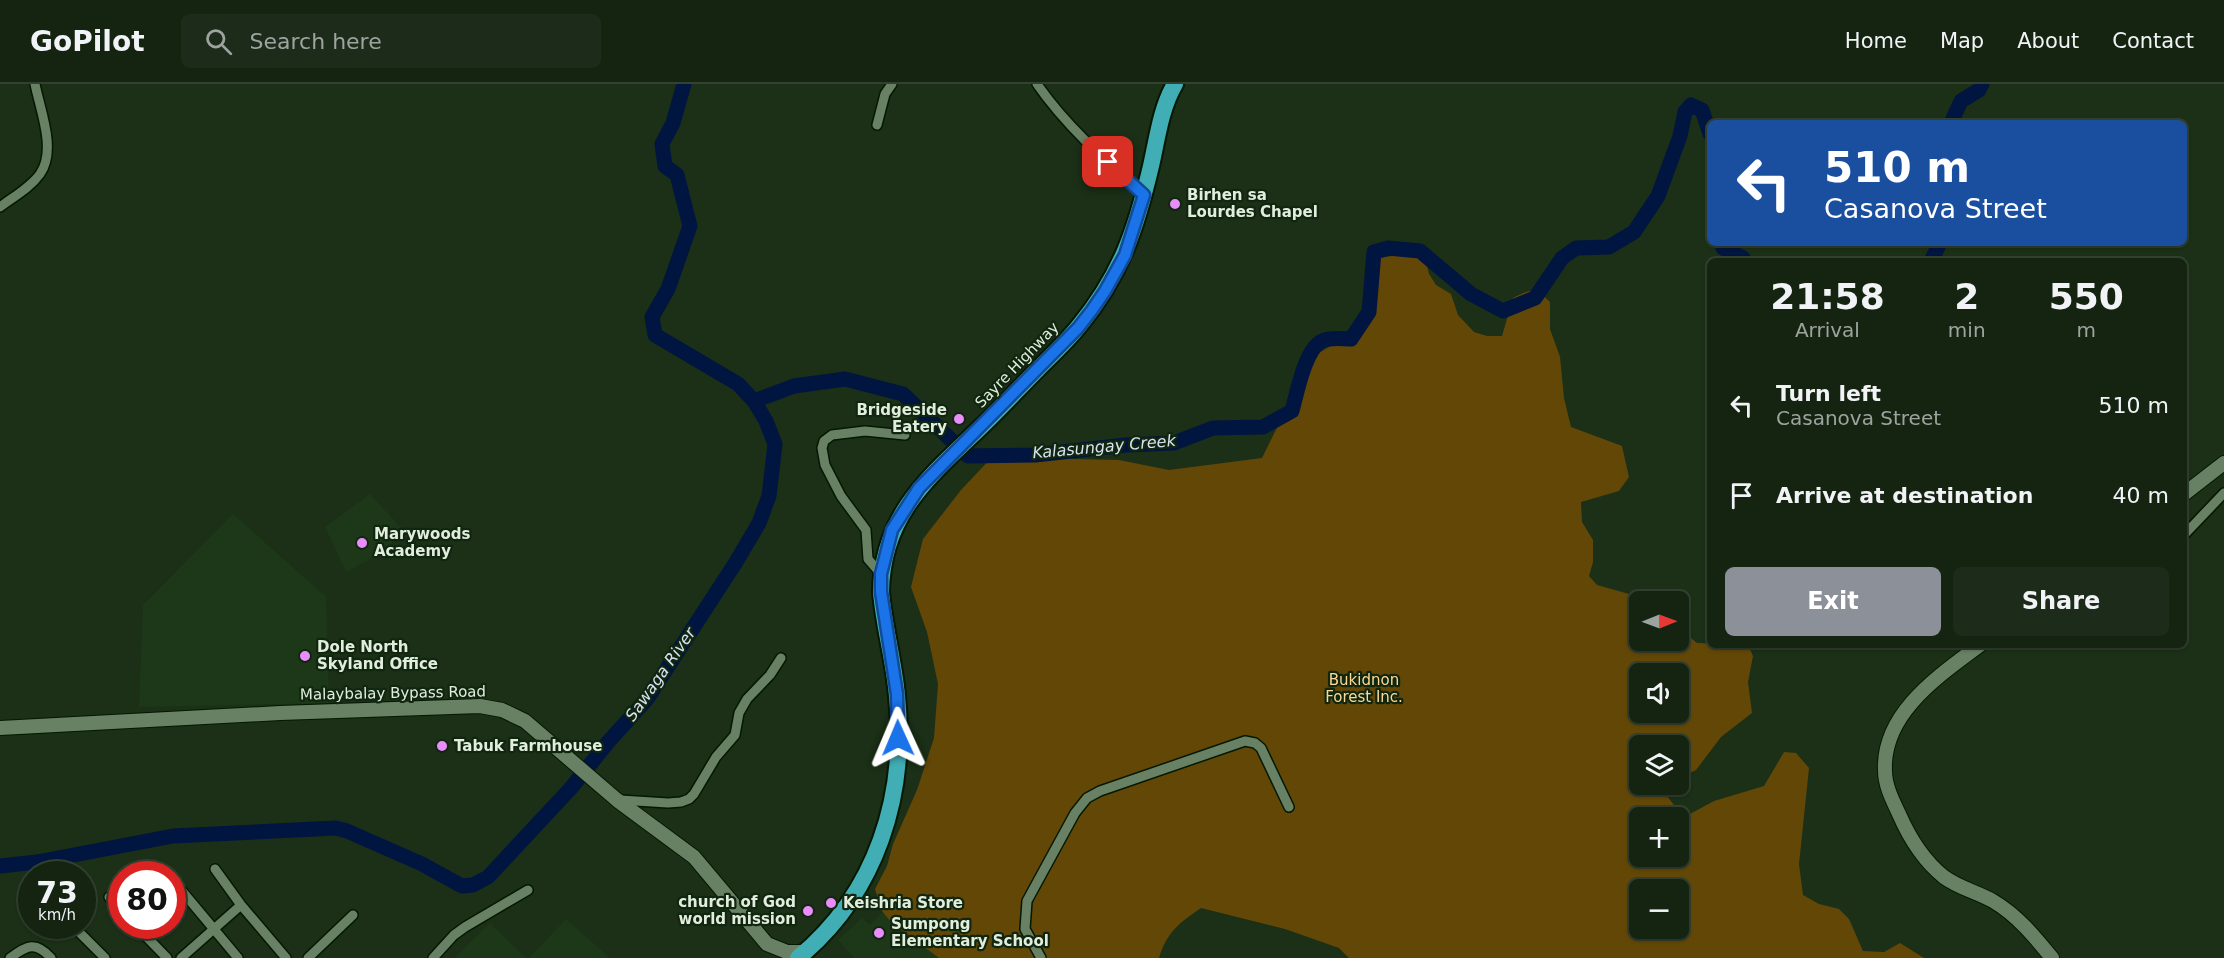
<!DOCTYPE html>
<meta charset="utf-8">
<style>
:root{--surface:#142411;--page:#1d2c1a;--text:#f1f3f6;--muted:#9da49f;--line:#334131;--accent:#8c9099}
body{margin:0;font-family:"DejaVu Sans",sans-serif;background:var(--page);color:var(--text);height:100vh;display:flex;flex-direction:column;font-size:22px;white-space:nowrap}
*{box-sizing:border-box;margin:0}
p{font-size:20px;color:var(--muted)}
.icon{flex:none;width:33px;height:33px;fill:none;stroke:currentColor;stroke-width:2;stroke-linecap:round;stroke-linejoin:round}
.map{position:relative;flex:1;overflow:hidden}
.sheet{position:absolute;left:1707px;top:174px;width:480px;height:390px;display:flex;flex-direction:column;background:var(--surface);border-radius:9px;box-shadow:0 2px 4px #0004,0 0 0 2px var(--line)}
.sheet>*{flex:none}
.guide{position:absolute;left:1707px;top:36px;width:480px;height:126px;border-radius:9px;box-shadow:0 2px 4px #0004,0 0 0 2px var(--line);background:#1a4fa0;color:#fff;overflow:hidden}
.needle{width:39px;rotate:89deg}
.tools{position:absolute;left:1629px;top:507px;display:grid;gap:12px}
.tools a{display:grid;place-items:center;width:60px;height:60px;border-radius:9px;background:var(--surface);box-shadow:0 2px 4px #0004,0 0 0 2px var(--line);font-size:30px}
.speed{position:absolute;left:18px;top:777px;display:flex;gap:12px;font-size:30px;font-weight:700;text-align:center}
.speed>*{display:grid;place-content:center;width:78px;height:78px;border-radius:50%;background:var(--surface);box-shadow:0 2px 4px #0004,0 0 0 2px var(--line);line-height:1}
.speed small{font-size:15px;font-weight:400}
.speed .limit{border:9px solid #d22;background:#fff;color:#111}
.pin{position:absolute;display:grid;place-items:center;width:51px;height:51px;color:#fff;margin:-26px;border-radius:12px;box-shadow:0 3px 9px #0006}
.me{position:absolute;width:66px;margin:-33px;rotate:359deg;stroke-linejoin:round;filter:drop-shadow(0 0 4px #0008)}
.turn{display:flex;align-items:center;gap:21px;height:126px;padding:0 18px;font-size:27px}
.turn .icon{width:78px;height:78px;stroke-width:2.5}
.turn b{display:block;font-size:42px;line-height:51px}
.eta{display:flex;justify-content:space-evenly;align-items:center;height:102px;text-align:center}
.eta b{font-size:36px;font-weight:600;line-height:42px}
.action{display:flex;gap:12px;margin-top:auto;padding:12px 18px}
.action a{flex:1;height:69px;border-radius:9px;background:var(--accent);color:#fff;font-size:24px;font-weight:600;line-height:69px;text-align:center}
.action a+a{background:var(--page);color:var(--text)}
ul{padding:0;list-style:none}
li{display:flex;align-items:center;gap:18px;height:90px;padding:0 18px}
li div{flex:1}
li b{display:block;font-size:22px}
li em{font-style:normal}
header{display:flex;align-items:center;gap:36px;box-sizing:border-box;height:84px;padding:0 30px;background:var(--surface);border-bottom:2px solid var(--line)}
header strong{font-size:28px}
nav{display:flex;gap:33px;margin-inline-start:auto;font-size:21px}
.search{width:420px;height:54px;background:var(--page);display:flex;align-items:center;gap:15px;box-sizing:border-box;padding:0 21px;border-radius:9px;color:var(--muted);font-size:22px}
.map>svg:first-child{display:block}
.built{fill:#1d3819}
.green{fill:#634706;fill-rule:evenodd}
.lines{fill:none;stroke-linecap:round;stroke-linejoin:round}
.river{stroke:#011541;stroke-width:15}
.street-casing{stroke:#041802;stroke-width:12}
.secondary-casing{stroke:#041802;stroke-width:16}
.highway-casing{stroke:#041802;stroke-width:20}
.street{stroke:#688164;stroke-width:9}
.secondary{stroke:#688164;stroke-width:14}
.highway{stroke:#41aeb5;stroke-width:16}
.route-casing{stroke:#114b97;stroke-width:15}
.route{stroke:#1a73e8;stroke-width:10}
.poi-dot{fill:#ea8dfc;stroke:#11260e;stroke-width:2}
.labels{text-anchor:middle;stroke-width:4.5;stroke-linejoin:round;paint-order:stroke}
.poi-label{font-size:15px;font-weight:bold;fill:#e1eede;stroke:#11260e;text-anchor:start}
.street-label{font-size:15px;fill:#e1eede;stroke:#11260e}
.park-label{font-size:15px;fill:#fed894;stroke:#11260e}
.water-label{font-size:16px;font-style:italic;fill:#d8e2f2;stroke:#11260e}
</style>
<header>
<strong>GoPilot</strong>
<div class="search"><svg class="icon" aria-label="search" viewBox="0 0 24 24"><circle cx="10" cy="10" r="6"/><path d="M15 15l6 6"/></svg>Search here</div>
<nav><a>Home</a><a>Map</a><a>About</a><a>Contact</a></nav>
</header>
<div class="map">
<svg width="2224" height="874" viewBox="0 0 2224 874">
<rect width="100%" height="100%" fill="#1b3017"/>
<path class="built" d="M370,410L405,448L379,470L346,488L325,443Z
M233,430L326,513L329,619L139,623L143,521Z
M886,825L941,874H854L838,856L862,834L870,841Z
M566,835L610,874H529Z
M490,839L526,874H454Z"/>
<path class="green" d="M1408,169L1425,174L1429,190L1436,201L1451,210L1458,231L1474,248L1487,252H1502L1513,214C1531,205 1535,203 1550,218V245L1560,273L1564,314L1571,343L1622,362L1629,393L1619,407L1581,418L1582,438L1593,456V478L1589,492L1597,501L1654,517L1640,518V556H1678L1679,547L1687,551L1697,559L1748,561L1753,572L1748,598L1752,629L1721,653L1696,686L1679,694L1678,662H1640V700L1672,701L1667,712L1677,725L1690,730L1714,717L1764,702L1784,668L1796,669L1809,684L1799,780L1803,811L1819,820L1839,825L1849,835L1863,867L1884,868L1900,859L1924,874H1349L1339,864L1285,845L1201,824C1179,839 1167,848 1159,874H939L891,838L882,827L875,805L887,782L893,760L917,706L934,654L938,600L927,548L911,503L923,455L961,406L994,371H1035L1074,375L1119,376L1169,386L1262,374L1300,297L1317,270L1341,256L1361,231L1368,201L1381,174ZM1640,590H1678V628H1640ZM1640,734H1678V772H1640ZM1640,806H1678V844H1640Z"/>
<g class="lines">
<path class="river" d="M1951,39L1961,17L1979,6L1982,0
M1725,159L1723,164L1743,174V177
M1931,177L1940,159
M754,317L794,302L845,295L903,310L968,372L1035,371L1126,361L1174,359L1213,344L1263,343L1292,327C1297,309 1305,265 1322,257C1330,253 1342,255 1351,255L1369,228L1374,168L1388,164L1420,167L1471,210L1503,227L1535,214L1562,174L1576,164L1609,163L1634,148L1658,112L1680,52L1685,28L1691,21L1702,26L1710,50
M0,782L37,778L173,752L336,744L347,747L422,780L462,802L473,801L488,793L571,704L609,657L647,615L736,478L759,439L769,412L775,360L766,337L754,317L738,300L655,251L652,233L668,205L690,142L677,91L665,82L662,60L673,39L684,0"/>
<g class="street-casing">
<path id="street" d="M1037,0C1066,42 1106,77 1144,111
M877,41L885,10L892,0
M0,123C13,113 30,104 40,90C57,66 40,26 35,0
M2184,451L2224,409
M881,490L868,475L866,446L841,412L825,381L822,364L824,357L832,351L865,347L905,351
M620,716L668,719L681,718L689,715L694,710L716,673L735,651L739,629L747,615L770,591L781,574
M215,785L241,821L286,874
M172,795L238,874
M109,813L122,826
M73,842L105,874
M136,842L167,874
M10,874C27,861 36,857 51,874
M181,874L241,821
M308,874L353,831
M433,874L454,851L465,843L528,806
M1041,874L1025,845L1027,817L1075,729L1087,714L1100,707L1245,657L1255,659L1261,664L1289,723"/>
</g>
<g class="secondary-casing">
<path id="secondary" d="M2184,410L2224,379
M1980,561C1940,591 1882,629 1885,687C1885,702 1893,717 1899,730C1909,753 1924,777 1944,793C1959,804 1977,808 1993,817C2017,831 2035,853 2052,874
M0,644L280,629L480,622L502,626L525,637L617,716L694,773L767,860L787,868H805"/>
</g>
<g class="highway-casing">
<path id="highway" d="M798,874C877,809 907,711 897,612C894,577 884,543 881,508C882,430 930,392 981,343C1001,324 1019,304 1038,285C1052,271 1067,257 1079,242C1121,191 1136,145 1151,82C1157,56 1161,23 1175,0"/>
</g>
<use href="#street" class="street"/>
<use href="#secondary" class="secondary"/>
<use href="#highway" class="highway"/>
</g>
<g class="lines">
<g class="route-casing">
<path id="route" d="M898,654L897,610L881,508V490L892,446L919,404L1078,244L1092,226L1105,207L1125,171L1144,111L1108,78"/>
</g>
<use href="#route" class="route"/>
</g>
<g class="poi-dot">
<circle cx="1175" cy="120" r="6"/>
<circle cx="959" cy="335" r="6"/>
<circle cx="362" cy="459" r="6"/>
<circle cx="305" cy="572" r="6"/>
<circle cx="442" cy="662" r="6"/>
<circle cx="831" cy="819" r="6"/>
<circle cx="808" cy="827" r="6"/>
<circle cx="879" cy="849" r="6"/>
</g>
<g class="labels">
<g class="poi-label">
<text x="1187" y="116">Birhen sa<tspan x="1187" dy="17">Lourdes Chapel</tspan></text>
<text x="947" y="331" text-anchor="end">Bridgeside<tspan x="947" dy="17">Eatery</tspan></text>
<text x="374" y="455">Marywoods<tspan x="374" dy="17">Academy</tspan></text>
<text x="317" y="568">Dole North<tspan x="317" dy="17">Skyland Office</tspan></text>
<text x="454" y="667">Tabuk Farmhouse</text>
<text x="796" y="823" text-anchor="end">church of God<tspan x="796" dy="17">world mission</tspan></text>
<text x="843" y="824">Keishria Store</text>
<text x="891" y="845">Sumpong<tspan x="891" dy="17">Elementary School</tspan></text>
</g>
<g class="street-label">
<text transform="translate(1017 281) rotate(-46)" y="5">Sayre Highway</text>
<text transform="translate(393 609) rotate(-1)" y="5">Malaybalay Bypass Road</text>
</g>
<g class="park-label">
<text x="1364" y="601">Bukidnon<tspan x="1364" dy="17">Forest Inc.</tspan></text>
</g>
<g class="water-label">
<text transform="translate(1104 362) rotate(-5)" y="6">Kalasungay Creek</text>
<text transform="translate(660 590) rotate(-55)" y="6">Sawaga River</text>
</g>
</g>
</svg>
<div class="tools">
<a><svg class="needle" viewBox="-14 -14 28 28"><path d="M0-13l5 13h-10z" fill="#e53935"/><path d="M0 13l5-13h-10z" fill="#9da49f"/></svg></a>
<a><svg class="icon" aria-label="sound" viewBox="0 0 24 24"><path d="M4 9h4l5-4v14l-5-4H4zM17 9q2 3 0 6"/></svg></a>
<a><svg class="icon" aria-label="layers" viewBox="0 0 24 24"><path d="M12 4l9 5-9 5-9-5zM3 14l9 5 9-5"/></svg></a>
<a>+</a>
<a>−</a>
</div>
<div class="speed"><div>73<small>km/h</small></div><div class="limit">80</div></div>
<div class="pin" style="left:1108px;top:78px;background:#d93025"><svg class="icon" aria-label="arrive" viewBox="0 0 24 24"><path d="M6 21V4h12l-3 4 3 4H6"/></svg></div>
<svg class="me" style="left:898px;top:654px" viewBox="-20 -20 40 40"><path d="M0-17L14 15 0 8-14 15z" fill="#1a73e8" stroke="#fff" stroke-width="4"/></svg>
<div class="guide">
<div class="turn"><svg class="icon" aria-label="left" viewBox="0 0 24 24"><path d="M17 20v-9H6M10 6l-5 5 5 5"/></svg><div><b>510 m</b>Casanova Street</div></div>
</div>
<section class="sheet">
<div class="eta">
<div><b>21:58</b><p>Arrival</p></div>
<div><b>2</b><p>min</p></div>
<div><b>550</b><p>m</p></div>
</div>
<ul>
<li><svg class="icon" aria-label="left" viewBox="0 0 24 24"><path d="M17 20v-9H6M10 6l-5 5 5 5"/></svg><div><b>Turn left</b><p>Casanova Street</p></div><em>510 m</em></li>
<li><svg class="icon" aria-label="arrive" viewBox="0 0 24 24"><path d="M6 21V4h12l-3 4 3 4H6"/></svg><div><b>Arrive at destination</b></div><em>40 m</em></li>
</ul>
<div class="action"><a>Exit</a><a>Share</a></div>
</section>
</div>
